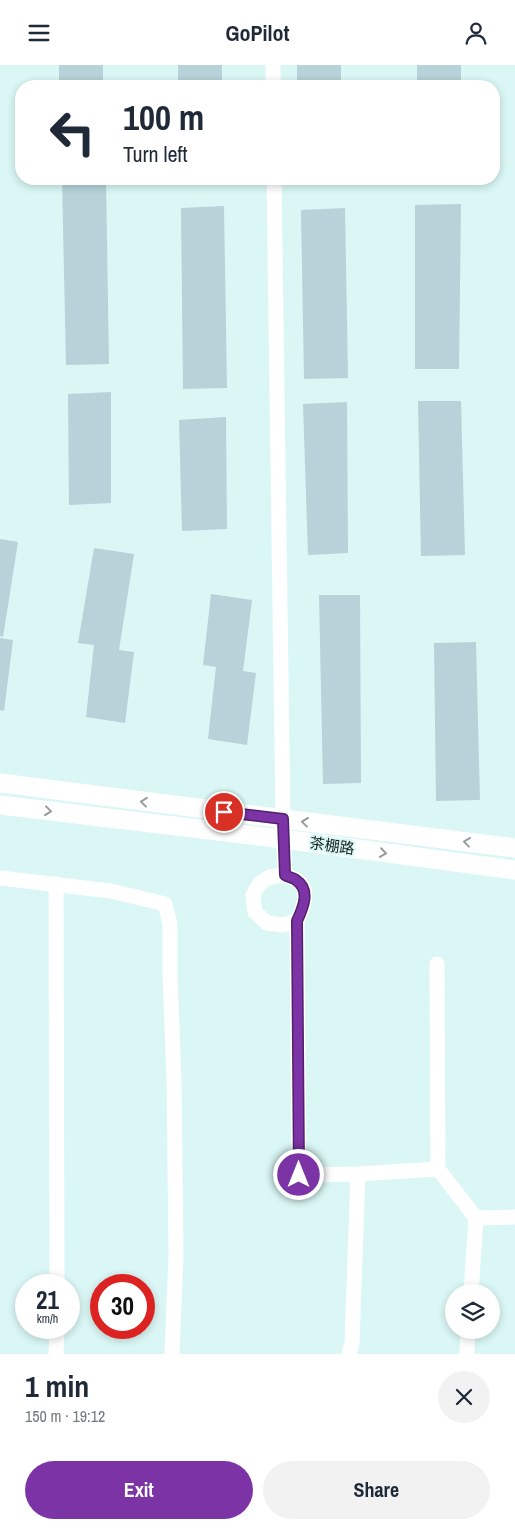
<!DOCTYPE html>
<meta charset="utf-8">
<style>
:root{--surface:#fff;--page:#f2f2f3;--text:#1f2937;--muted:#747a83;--accent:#7c33a5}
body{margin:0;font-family:"Archivo Narrow","Noto Sans SC",sans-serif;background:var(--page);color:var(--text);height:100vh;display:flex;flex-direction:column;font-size:19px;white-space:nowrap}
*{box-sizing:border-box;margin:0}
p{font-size:16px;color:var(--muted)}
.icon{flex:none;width:28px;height:28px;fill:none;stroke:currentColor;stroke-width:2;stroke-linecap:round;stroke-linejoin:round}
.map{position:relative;height:1289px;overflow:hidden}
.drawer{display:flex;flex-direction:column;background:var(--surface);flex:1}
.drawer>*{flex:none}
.banner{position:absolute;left:15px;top:15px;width:485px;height:105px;border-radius:20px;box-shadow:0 2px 8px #0003;background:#fff;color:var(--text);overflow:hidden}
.tools{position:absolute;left:445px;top:1219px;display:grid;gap:10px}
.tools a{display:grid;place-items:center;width:55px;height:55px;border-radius:50%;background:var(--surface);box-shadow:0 2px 8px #0003;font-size:25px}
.speed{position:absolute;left:15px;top:1209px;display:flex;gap:10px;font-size:25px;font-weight:700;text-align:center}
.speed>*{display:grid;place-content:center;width:65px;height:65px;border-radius:50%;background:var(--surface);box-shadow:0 2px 8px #0003;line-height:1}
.speed small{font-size:12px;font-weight:400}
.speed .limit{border:8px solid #d22;background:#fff;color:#111}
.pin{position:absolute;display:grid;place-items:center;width:42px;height:42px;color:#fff;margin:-21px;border:2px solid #fff;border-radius:50%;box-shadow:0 1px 5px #0007}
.me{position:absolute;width:55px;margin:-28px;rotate:0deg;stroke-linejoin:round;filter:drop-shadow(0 0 4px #0008)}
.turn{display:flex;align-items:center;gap:18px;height:105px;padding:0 25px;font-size:22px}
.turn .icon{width:65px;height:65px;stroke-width:2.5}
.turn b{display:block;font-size:35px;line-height:42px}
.round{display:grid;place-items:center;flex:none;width:52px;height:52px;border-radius:26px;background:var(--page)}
.headline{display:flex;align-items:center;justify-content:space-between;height:85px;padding:0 25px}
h1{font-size:30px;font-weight:700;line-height:38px}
.action{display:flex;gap:10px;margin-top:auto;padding:10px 25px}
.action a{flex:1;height:58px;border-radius:30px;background:var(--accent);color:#fff;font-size:20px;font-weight:700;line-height:58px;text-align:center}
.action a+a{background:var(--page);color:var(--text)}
header{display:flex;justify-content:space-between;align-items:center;height:65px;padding:0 25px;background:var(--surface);font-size:22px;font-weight:700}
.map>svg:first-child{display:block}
.building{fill:#b7d2d9}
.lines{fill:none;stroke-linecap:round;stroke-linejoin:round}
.minor{stroke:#fff;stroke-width:15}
.tertiary{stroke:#fff;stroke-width:19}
.oneway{stroke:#969b9b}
.route-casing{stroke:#51216b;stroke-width:12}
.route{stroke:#7c33a5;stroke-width:9}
.labels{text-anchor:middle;stroke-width:4;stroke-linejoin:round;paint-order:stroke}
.street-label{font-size:15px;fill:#162121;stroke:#daf7f5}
</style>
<header><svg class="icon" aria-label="menu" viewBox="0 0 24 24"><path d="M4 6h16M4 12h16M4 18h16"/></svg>GoPilot<svg class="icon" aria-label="person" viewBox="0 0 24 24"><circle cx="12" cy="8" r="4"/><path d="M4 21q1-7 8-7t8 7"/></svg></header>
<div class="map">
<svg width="515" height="1289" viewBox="0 0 515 1289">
<rect width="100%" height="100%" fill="#daf7f5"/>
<path class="building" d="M59,0H103V21H59Z
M178,0H222V21H178Z
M297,0H341V21H297Z
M417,0H461V21H417Z
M94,114H106L109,299L66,300L62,115Z
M461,139L459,304H415V140Z
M224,141L227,323L183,324L181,143Z
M345,143L348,313L304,314L301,145Z
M111,327V438L69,440L68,329Z
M418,336H461L465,490L421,491Z
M347,337L348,488L308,490L303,339Z
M226,352L227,464L182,466L179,355Z
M0,474L18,477L3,572L0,571Z
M94,483L134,489L119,585L134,587L125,658L86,652L94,580L78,578Z
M211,529L252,535L243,606L256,608L247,680L208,674L216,602L203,600Z
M319,530H360L361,718L323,719Z
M0,573L13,575L4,646L0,645Z
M476,577L480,735L436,736L434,578Z"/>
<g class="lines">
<path class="minor" d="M273,0V21
M274,114L283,755L285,810C288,812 294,813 297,815C311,825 303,844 297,856L299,1110L358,1109
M285,810L270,812L260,818L253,830L255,847L267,858L283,860L297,856
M0,813L111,826L165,839L170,859V911L174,1014L176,1190L172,1289
M56,819L57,1220
M437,899L438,1104L476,1153L471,1228
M476,1153L515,1152
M56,1289L57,1262
M349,1289L352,1278L358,1109L438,1104
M467,1289L468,1265"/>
<path class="tertiary" d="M0,718L515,783
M0,740L283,774L515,805"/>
</g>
<defs><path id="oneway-chevron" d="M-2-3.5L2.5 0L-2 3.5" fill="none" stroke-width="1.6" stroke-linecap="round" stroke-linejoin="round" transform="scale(1.25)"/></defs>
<g class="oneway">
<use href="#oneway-chevron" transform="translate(144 737) rotate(-173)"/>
<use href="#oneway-chevron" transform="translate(48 746) rotate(7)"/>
<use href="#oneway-chevron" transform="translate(305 757) rotate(-173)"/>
<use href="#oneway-chevron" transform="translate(467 777) rotate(-173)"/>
<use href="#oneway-chevron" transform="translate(383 788) rotate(8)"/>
</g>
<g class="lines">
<g class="route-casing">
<path id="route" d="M224,747L283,754L285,810C288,812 294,813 296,815C311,825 303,843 297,856L299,1110"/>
</g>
<use href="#route" class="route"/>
</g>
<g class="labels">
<g class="street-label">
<text transform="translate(332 781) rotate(8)" y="5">茶棚路</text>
</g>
</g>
</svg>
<div class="tools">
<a><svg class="icon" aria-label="layers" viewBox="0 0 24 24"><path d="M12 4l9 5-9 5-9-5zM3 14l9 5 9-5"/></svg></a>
</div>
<div class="speed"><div>21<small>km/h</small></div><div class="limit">30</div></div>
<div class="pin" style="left:224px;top:747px;background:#d93025"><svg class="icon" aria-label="arrive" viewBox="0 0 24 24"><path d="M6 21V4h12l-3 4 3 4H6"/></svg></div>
<svg class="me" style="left:299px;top:1110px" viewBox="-20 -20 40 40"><circle r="17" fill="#7c33a5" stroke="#fff" stroke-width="3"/><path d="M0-11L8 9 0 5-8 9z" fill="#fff"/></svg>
<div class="banner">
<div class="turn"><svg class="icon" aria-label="left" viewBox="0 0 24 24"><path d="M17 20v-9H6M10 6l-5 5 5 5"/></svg><div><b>100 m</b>Turn left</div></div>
</div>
</div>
<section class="drawer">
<div class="headline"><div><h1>1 min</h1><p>150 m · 19:12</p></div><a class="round"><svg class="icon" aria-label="close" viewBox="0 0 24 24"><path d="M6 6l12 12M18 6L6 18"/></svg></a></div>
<div class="action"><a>Exit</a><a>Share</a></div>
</section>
